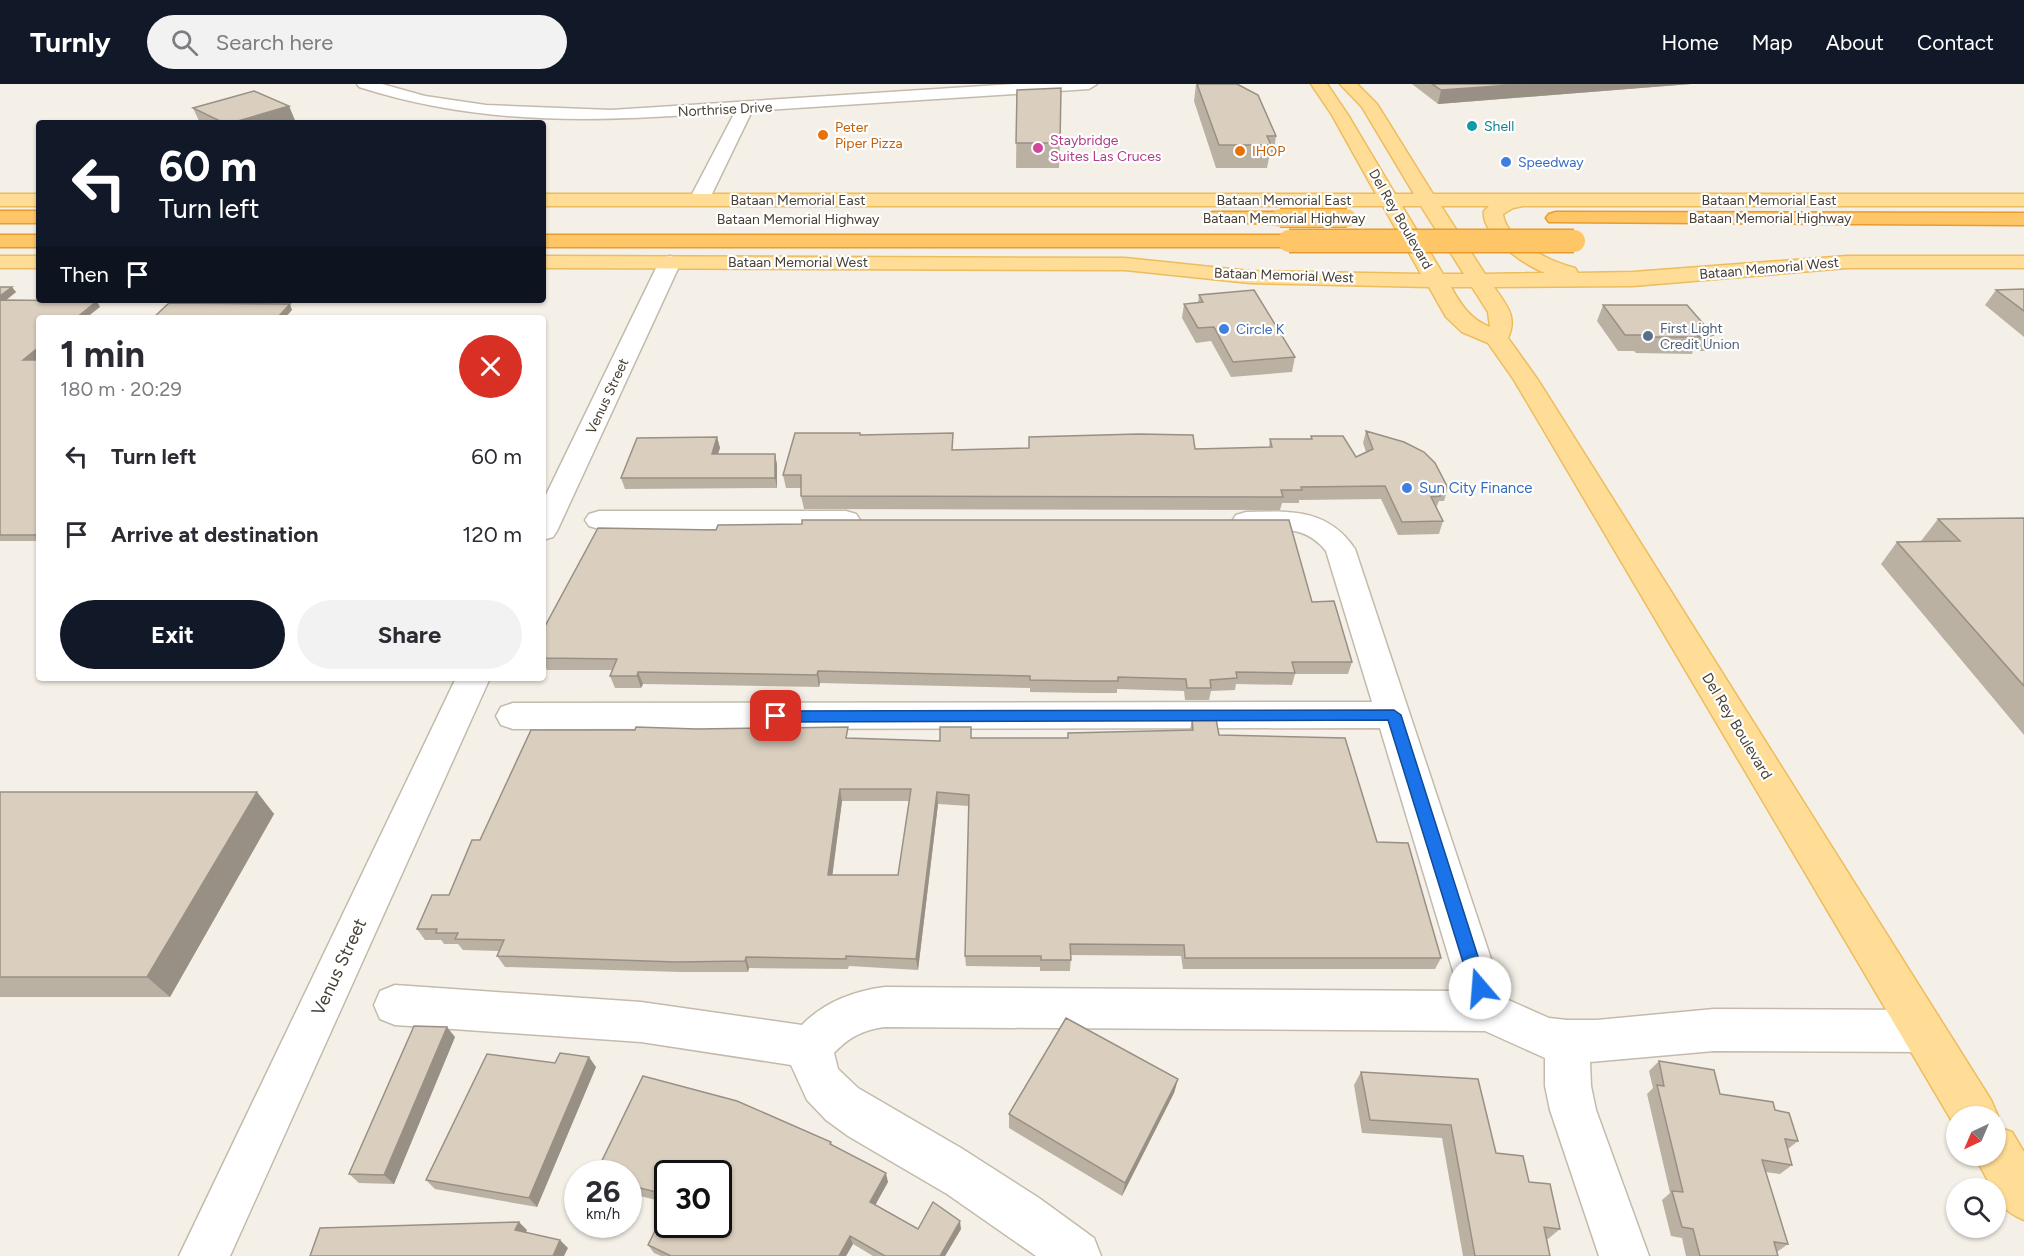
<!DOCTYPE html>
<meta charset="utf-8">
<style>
:root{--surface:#fff;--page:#f2f2f3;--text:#2b2b33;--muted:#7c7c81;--accent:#111827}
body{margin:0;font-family:Figtree,sans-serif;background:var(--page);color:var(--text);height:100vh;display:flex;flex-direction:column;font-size:22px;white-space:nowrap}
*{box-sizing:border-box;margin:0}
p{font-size:20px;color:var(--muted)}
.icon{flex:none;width:33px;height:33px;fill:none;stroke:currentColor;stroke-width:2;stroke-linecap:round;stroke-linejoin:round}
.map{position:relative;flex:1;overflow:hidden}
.drawer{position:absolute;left:36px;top:231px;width:510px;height:366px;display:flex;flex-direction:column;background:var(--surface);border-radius:6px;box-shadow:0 2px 4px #0004}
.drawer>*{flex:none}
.top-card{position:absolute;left:36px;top:36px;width:510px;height:183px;border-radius:6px;box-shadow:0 2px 4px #0004;background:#111827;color:#fff;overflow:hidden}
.needle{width:39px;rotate:224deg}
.fabs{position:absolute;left:1946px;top:1022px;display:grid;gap:12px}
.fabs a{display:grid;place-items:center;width:60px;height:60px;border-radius:50%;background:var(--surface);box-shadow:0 2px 4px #0004;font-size:30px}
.speed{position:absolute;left:564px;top:1076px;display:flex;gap:12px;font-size:30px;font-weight:700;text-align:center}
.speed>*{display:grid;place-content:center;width:78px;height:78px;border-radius:50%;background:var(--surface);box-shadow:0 2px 4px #0004;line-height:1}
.speed small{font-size:15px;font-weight:400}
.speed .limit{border:3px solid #111;border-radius:9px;background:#fff;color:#111}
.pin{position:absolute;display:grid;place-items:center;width:51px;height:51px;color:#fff;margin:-26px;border-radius:12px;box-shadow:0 3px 9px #0006}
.me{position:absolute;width:66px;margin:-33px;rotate:342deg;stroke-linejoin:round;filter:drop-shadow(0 0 4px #0008)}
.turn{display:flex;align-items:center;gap:21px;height:126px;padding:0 24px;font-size:27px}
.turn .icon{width:78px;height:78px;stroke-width:2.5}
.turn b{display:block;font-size:42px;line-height:51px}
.then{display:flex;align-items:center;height:57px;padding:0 24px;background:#0003;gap:12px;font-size:22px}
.round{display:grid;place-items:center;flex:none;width:63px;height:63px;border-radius:32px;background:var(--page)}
.headline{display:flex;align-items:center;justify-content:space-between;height:102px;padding:0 24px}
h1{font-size:36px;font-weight:700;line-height:45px}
.primary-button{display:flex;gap:12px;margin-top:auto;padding:12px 24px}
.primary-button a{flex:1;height:69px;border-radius:36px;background:var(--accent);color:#fff;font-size:24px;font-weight:700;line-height:69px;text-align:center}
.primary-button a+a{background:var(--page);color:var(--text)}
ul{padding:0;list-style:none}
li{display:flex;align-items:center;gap:18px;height:78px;padding:0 24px}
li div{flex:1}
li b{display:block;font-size:22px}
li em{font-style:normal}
header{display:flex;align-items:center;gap:36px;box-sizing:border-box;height:84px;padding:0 30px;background:var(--accent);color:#fff}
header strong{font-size:28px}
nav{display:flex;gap:33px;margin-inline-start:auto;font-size:21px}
.search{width:420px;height:54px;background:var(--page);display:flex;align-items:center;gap:15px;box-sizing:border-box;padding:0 21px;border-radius:33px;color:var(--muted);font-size:22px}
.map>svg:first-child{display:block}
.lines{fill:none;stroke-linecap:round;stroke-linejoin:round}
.minor-casing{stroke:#c4baac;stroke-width:3}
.major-casing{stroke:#edbc5d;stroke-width:3}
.highway-casing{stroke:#e99c2c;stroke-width:3}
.minor{fill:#fff;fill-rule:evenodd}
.major{fill:#ffdd96;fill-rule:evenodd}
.highway{fill:#ffc668;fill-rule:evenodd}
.highway-bridge-far1-casing{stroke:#e99c2c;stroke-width:20;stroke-linecap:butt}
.highway-bridge-casing{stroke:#e99c2c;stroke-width:25;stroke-linecap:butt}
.highway-bridge-far1{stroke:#ffc668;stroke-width:18}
.highway-bridge{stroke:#ffc668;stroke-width:22}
.wall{fill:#bbb1a3;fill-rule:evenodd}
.shaded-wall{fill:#999085}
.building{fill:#dacebe;stroke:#999085;stroke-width:1.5;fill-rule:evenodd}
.route{fill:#1a73e8;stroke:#114b97;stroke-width:1.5}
.culture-dot{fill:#0f9aa8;stroke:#fff;stroke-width:2}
.food-dot{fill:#e8710a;stroke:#fff;stroke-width:2}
.hotel-dot{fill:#d1479c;stroke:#fff;stroke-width:2}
.shop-dot{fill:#3f7fe0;stroke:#fff;stroke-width:2}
.service-dot{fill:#5c6f8a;stroke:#fff;stroke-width:2}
.labels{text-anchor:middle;stroke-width:4.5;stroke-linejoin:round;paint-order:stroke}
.far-street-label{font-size:14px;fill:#484035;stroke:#fff}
.far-culture-label{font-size:14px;fill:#0d838f;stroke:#fff;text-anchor:start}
.far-food-label{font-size:14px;fill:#c56008;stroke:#fff;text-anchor:start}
.far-hotel-label{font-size:14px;fill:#b23c85;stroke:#fff;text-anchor:start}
.far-shop-label{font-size:14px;fill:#366cbe;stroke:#fff;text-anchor:start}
.far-service-label{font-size:14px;fill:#4e5e75;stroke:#fff;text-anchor:start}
.shop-label{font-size:15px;fill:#366cbe;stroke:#fff;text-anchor:start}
.street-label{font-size:15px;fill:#484035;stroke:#fff}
.near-street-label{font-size:18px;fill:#484035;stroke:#fff}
</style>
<header>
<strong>Turnly</strong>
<div class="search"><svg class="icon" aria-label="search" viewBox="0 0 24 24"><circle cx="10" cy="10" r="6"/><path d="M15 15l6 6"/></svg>Search here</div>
<nav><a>Home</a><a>Map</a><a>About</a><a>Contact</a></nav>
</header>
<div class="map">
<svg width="2024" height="1172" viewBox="0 0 2024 1172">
<rect width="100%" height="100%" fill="#f5f0e7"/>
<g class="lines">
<g class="minor-casing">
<path id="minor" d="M357,0H382L425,12L486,21L611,26L1014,0H1097L1089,5L752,27L709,116L706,120H692L689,116L735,28C604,37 487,44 359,3Z
M670,172L677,174L681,178L557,447L553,453L543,456V417L659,178L663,174Z
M599,427H846L856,430L860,436L856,442L846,445H599L589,442L585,436L589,430Z
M1246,428C1289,427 1328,424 1355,465L1504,914L1549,934L1567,936H1597L1714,925L1923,926L1938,932L1945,947L1938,962L1923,968L1714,967L1590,978L1591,1002L1596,1026L1649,1172H1599L1550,1026L1545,1002V974L1485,947L885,943C863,946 849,953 834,969L838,985L858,1004L961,1064L1039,1114L1094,1154L1101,1172H1036L947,1110L848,1052L826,1036L807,1016L791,981L641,958L395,941L380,935L374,921L380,907L395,901L641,918L802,941C824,918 854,907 885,903L1459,907L1380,644L513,645L501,641L496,632L501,623L513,619L1372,618L1326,467C1300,434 1270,452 1236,443L1232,437L1236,431Z
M456,594H490L230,1172H179Z"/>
</g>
<g class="major-casing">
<path id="major" d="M1311,0H1327L1348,31L1395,110H1414L1362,23L1340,0H1357L1377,20L1433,110H2024V122H1523L1513,124L1503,130C1506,157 1551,178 1575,184L1578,189L1633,188L1847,172H2024V184H1847L1633,202L1494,203C1506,221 1518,232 1508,254L1538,296L1991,1016L1998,1032L1995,1039V1032H1956V1044L1514,296L1488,259L1462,248L1446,233L1429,203L1250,199L1125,186L543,184V172L1125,174L1250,187L1421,190L1383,122H543V110H1376L1332,31ZM1402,122H1421L1464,190H1443ZM1441,122H1489L1484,127C1481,151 1525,182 1545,189L1485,190ZM1451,203H1472L1488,228L1490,243C1470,235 1461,221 1451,203Z
M0,110H39V122H0Z
M0,172H39V184H0Z
M1995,1042L2012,1048L2024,1068V1136C2010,1130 1995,1121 1995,1104H1992L1974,1071H1995Z"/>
</g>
<g class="highway-casing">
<path id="highway" d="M0,127H39V139H0Z
M1213,128H1280L1287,130L1290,134L1287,138L1280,140L1206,138L1203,134L1206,130Z
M1556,128L2024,129V141L1549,138L1546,134L1549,130Z
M0,151H39V163H0Z
M543,151H1289L1296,153L1299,157L1296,161L1289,163H543Z"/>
</g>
<use href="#minor" class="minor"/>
<use href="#major" class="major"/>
<use href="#highway" class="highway"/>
<g class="highway-bridge-far1-casing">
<path id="highway-bridge-far1" d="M1280,134H1347"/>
</g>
<g class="highway-bridge-casing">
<path id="highway-bridge" d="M1289,157H1574"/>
</g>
<use href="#highway-bridge-far1" class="highway-bridge-far1"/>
<use href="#highway-bridge" class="highway-bridge"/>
</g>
<path class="wall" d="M1196,0H1237L1276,52L1273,74H1269L1267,84H1216L1194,17Z
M1412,0H1691L1438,20Z
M1017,6L1060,59L1059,84H1016Z
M289,22L296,39H200L193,24Z
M0,203L16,208L6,216L100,223L39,234V273L35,276H39V457H0Z
M2024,205V253L1985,221L1996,206Z
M1199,211L1295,273L1292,288L1231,293L1211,257L1196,259L1182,234L1184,220L1198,219Z
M1603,221L1713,251L1705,267H1693L1692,270L1636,269L1634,267H1618L1597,237Z
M1366,347L1448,404L1444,417H1439L1436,424L1443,437L1439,450L1398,451L1381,415L1299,416V419H1282L1280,426L804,425L801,412V404H786L783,391L860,351L953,366L1029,364V353L1195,365L1269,363L1270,355H1311V352L1356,373L1366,368L1363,359Z
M717,353L720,364L718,370H775L777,381V404L625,405L621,394Z
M2024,434V651L1881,480L1897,458L1921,457L1938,435Z
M1312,518L1352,578L1348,590H1295L1292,601L1236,600L1235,606L1211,607L1209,616H1185L1184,607L1117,605V609H1092L1030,608V604L820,599L819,603L643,600L641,604H615L610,592L612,586H547L543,578V546Z
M1192,635L1219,651L1377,758L1441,874L1435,885H1183L1181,872L1071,871L1070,887H1040V883L966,882L965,872L969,722L938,720L918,886L849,882L848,885L749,884L748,888H681L505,883L497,872L499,867L463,866L458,860H444L441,856H425L417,845L449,811L480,756L850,654L940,657L971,654H1068V649L1190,646ZM842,717H909L898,791H832Z
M0,708H257L274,730L170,913H0Z
M455,953L394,1100L359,1099L349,1090Z
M1659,977L1720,1010L1775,1026L1798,1057L1788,1065L1792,1081L1780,1090L1765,1088L1788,1160L1777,1168L1778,1172H1686L1682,1154L1671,1152L1662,1116L1670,1109L1647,1010L1653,1004L1649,987Z
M555,979L596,983L537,1123L435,1105L426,1096Z
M1361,988L1496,1069L1529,1098L1560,1145L1548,1155H1547L1550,1172H1463L1442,1054L1362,1049L1354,1001Z
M1178,995L1174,1009L1122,1112L1009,1044V1030Z
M831,1058L832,1061L888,1098L875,1121L918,1145H961L945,1172H873L853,1160L846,1172H661L654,1169L648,1161L718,1140L668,1089V1119L628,1109V1089Z"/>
<path class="shaded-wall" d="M1525,0H1691L1438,20L1441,6Z
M289,22L296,39H231Z
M12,203L16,208L0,221V212Z
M97,217L100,223L86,234H76Z
M290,220L292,226L285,234H277Z
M39,263V273L28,282L23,276Z
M717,353L720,364L714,380L712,370Z
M775,370L777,381V404L775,394Z
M818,587L820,599L819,603L817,591Z
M638,588L643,600L641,604L637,592Z
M840,705L842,717L831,802L828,791Z
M257,708L274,730L170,913L147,893Z
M937,708L938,720L918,886L916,875Z
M746,873L749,884L748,888L745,877Z
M447,943L455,953L394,1100L384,1091Z
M589,973L596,983L537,1123L529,1114Z
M1178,995L1174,1009L1122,1112L1125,1099Z
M886,1089L888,1098L872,1127L870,1118Z
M960,1137L961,1145L945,1172H940Z
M519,1138L527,1146L524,1154L515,1146Z
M850,1152L853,1160L846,1172H839Z
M560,1156L568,1164L564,1172H553Z"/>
<path class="building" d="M1197,0H1237L1258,11L1276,52H1267L1271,61H1219Z
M1432,0H1525L1441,6Z
M1061,4L1060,59H1016L1017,6Z
M254,7L289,22L231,39H224L193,24Z
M0,203H12L0,212Z
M2024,205V227L1996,206Z
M1254,206L1295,273L1233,278L1214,243L1198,244L1184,220L1203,218L1199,211Z
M0,216L97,217L76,234H39V263L23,276H39V451H0Z
M169,219L290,220L277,234H153Z
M1603,221H1687L1713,251H1697L1700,253H1643L1642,251H1625Z
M1366,347L1404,358L1424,368L1435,379L1448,404H1436L1440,412L1431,413L1443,437L1402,438L1385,402L1301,403L1302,406H1281L1283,413L801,412V391H783L795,349H860V351L953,349L952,366L1029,364V353L1138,350L1193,351L1195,365L1272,363L1270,355H1312L1311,352H1343L1356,373L1373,365Z
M717,353L712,370H775V394H621L637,354Z
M2024,434V602L1897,458L1960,457L1938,435Z
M802,436H1289L1312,518L1334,517L1352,578H1292L1295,589L1236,588L1237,594L1210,596L1211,604H1187L1186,595L1118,593V597H1093L1030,596V592L818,587L817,591L638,588L637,592H610L617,575L543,574V571L545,566H543V546L598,444L716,446L718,441L802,440Z
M1192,635H1216L1219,651L1345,654L1377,758L1408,759L1441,874H1185L1184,861L1070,860L1071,876H1041V872H965L969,711L937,708L916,875L846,872V875L746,873L745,877L676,878L497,872L504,856L455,855L458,849H436L437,845H417L432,811H449L472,756H480L531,646H635L636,643L697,645L848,643L846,654L940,657V643H971V654H1068V649L1193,646ZM840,705H911L898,791H828Z
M0,708H257L147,893H0Z
M1066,934L1178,995L1125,1099L1009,1030Z
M414,942L447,943L384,1091L349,1090Z
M560,969L589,973L529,1114L426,1096L487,970L555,979Z
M1659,977L1714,986L1720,1010L1773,1018L1775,1026L1789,1029L1798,1057L1785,1055L1792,1081L1762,1076L1788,1160L1774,1158L1778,1172H1700L1693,1145L1682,1143L1672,1107L1683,1108L1657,1001L1664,1002Z
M1361,988L1478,995L1496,1069L1523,1072L1529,1098L1550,1100L1560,1145L1544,1143L1550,1172H1475L1451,1041L1370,1036Z
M643,992L737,1017L831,1058L830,1060L886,1089L870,1118L918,1145L933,1118L960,1137L940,1172H885L850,1152L839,1172H671L648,1161L668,1121V1140H718V1089H668V1111L628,1101V1089H596Z
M519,1138L515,1146L560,1156L553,1172H310L320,1144Z"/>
<path class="route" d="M1394,626L1401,631L1488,904L1486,910L1480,912L1474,910L1471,904L1388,636L776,638L769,632L776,627Z"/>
<circle class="culture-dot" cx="1472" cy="42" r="6"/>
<g class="food-dot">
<circle cx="823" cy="51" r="6"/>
<circle cx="1240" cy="67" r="6"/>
</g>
<circle class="hotel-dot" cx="1038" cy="64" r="6"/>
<g class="shop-dot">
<circle cx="1506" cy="78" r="6"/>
<circle cx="1224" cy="245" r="6"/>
<circle cx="1407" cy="404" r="6"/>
</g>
<circle class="service-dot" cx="1648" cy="252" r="6"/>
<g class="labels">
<g class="far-street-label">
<text transform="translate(725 25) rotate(-3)" y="5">Northrise Drive</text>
<text x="798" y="121">Bataan Memorial East</text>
<text x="1284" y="121">Bataan Memorial East</text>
<text x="1769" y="121">Bataan Memorial East</text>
<text x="1284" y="139">Bataan Memorial Highway</text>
<text x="1770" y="139">Bataan Memorial Highway</text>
<text x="798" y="140">Bataan Memorial Highway</text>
<text transform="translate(1401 135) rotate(60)" y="5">Del Rey Boulevard</text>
<text x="798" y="183">Bataan Memorial West</text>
<text transform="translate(1769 184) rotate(-5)" y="5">Bataan Memorial West</text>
<text transform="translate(1284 191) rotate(2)" y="5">Bataan Memorial West</text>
<text transform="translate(607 312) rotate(-65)" y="5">Venus Street</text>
</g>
<g class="far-culture-label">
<text x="1484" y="47">Shell</text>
</g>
<g class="far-food-label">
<text x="835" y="48">Peter<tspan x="835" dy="16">Piper Pizza</tspan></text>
<text x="1252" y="72">IHOP</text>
</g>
<g class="far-hotel-label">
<text x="1050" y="61">Staybridge<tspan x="1050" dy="16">Suites Las Cruces</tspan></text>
</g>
<g class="far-shop-label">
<text x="1518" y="83">Speedway</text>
<text x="1236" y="250">Circle K</text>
</g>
<g class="far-service-label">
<text x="1660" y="249">First Light<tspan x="1660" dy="16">Credit Union</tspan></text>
</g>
<g class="shop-label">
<text x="1419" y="409">Sun City Finance</text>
</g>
<g class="street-label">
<text transform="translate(1737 642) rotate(59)" y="5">Del Rey Boulevard</text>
</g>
<g class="near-street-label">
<text transform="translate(339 883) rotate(-65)" y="6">Venus Street</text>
</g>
</g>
</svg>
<div class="fabs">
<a><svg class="needle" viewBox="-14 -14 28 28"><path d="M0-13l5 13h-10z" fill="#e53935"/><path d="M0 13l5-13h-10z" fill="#7c7c81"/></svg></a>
<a><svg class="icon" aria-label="search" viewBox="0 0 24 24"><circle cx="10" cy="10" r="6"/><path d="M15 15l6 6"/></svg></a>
</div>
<div class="speed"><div>26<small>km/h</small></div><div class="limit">30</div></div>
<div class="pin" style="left:776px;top:632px;background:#d93025"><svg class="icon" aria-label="arrive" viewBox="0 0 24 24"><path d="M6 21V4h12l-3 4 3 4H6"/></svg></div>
<svg class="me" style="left:1480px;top:904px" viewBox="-20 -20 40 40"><circle r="19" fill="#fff"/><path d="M0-13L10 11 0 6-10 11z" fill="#1a73e8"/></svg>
<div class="top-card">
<div class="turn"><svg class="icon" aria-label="left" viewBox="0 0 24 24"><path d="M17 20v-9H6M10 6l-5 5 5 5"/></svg><div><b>60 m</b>Turn left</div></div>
<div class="then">Then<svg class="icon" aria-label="arrive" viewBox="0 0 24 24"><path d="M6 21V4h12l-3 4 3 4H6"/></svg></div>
</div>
<section class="drawer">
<div class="headline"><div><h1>1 min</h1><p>180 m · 20:29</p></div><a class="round" style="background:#d93025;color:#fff"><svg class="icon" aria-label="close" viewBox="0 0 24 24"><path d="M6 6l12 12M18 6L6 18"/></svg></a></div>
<ul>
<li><svg class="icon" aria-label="left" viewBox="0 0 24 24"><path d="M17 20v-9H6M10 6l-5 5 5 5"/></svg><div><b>Turn left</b></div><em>60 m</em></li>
<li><svg class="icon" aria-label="arrive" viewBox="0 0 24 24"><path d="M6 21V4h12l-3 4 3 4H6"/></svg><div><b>Arrive at destination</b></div><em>120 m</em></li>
</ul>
<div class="primary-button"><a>Exit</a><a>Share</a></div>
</section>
</div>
